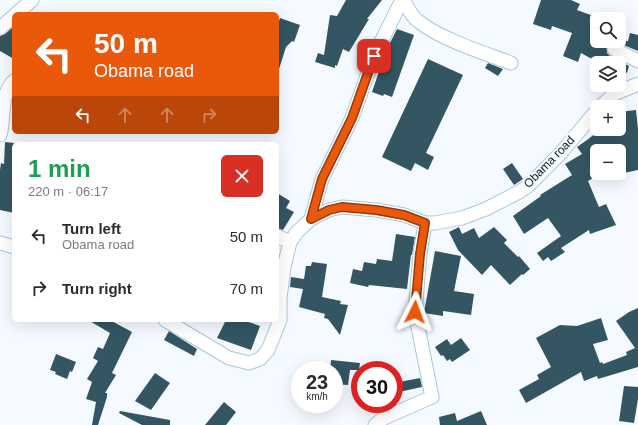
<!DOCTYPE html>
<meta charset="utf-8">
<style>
:root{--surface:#fff;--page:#f2f2f3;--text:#2b2b33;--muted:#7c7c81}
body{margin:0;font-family:Arial,sans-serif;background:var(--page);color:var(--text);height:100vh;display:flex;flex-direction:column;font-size:15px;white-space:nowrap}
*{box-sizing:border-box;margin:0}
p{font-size:13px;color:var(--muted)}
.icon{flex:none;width:22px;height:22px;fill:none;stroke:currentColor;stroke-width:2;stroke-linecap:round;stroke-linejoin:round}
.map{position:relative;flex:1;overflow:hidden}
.panel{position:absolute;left:12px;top:142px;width:267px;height:180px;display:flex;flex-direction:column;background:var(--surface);border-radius:6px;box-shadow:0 4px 16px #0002}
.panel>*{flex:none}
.banner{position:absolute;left:12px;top:12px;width:267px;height:122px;border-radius:6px;box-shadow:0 4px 16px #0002;background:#ea580c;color:#fff;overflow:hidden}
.tools{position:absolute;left:590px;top:12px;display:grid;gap:8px}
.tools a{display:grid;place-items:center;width:36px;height:36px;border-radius:6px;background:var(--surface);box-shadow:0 4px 16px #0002;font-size:20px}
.speed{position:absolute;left:291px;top:361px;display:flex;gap:8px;font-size:20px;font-weight:700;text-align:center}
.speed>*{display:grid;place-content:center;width:52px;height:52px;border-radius:50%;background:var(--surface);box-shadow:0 4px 16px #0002;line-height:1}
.speed small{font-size:10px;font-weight:400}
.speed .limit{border:6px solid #d22;background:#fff;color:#111}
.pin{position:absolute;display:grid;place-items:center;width:34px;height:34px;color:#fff;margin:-17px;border-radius:8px;box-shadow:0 2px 6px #0006}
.me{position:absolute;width:44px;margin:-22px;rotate:3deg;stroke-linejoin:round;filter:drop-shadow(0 0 3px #0008)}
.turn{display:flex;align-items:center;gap:14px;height:84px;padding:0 16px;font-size:18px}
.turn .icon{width:52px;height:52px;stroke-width:2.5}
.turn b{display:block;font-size:28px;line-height:34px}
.lanes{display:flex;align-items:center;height:38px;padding:0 16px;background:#0003;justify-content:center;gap:20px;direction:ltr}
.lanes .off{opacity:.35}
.round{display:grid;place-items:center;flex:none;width:42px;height:42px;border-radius:6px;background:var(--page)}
.headline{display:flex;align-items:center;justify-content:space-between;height:68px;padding:0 16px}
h1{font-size:24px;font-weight:600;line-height:30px;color:#1e9e55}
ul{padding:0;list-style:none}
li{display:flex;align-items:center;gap:12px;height:52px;padding:0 16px}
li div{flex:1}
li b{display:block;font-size:15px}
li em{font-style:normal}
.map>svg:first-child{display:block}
.building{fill:#335662}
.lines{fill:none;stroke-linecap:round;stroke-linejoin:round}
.minor-casing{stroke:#aac6de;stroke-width:15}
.minor{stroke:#fff;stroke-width:13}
.route-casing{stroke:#983908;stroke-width:10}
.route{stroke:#ea580c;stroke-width:7}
.labels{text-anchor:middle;stroke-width:4;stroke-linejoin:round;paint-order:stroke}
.street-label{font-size:12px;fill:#121c25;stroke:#f4faff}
</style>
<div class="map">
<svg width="638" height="425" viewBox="0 0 638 425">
<rect width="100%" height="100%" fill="#f4faff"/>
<path class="building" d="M346,0H382L367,19H369L349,52L343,49L337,66L335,65V68L315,62L318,53L324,55L330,15L337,16Z
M541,0H571L580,4L577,10L599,18L597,19V41H628L630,33L638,35V51L614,41L610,42L607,46V53L610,56L629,66L627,73L619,70V63H599L581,53L578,62L563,56L572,33L552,26L551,30L533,24Z
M280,18L300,25L294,42L292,41L286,47L279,69H277V27Z
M12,28L14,30V59L0,51V36L5,34Z
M397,29L414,35L392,97L384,94L383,96L372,92L386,51Z
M428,59L463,75L426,153L434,157L428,170L415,163L411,171L382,157Z
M488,63L503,69L498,76L485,68Z
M636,110L638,129V170L619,174V151H597V176L588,181L599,207L606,204L616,225L590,234L589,230L561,248L565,252L551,261L548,257L543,261L537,253L561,236L548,218L524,234L513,216L541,196L540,195L572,175L565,164L582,154L577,147L587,140L601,129H619V112Z
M5,142L14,143V213L0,210V170L1,163L4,164Z
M512,163L523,179L514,185L503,169Z
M277,193L290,201L286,208L294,212L283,230L277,228Z
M459,227L462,234L474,228L479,238L494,227L507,240L504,243L518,257L519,256L530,269L523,275L522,274L510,285L491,265L482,275L458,250L449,232Z
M396,234L415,237L412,255H411L407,289L369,285L368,287L350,283L353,269L362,271L364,262L376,264L377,259L392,261Z
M435,251L461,256L454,291L474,294L471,315L443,311V316L424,313Z
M312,262L327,264L322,297L341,301L340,304L348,305L340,335L328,319L324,318L325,314L299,307L303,289L290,287L291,277L304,279L306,266H311Z
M638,308V367L598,379L597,376L584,381L581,372L526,403L519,390L539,379L537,375L551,367L536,338L560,325L577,326L601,318L608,340L593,344L600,363L602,362L603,364L627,355L626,352L635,348L616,321L629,312Z
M88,320H110L132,332L112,373L116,375L105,393H107V397L98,425H92L96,402L86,399L92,382L87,379L98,361L93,358L98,347L103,349L110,333Z
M226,320H243L260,326L251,350L217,338Z
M169,331L197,349L194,356L164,340Z
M461,338L470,350L452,362L450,359L447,361L443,355L441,356L435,347L447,339L451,345Z
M56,354L76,362L72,372L70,371L67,379L55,374L56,372L50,370Z
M331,360L360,363L359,370H350L348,385L334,384V370H330Z
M155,373L170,383L151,410L135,401Z
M420,378L422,387L394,393V383Z
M624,386L638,387V399L634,423L619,421Z
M224,402L236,412L226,425H205Z
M120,411L170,420V425H142L119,413Z
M481,411L487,425H440L439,417L455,413L457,421Z"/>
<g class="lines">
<g class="minor-casing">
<path id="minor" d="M404,0C407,7 411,16 418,21C442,40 482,52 511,63
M16,14L32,0
M0,28L14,16
M614,49L638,61
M600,107L614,94L638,84
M0,135C5,118 0,93 14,81
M311,219L322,179L352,118L374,56L402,0
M277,236L290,242
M0,243L14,247
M165,320L229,358L249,363L260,359L268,350L280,320V298L284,267L290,242L297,232L311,219L329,210L342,207L376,210L404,215L425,223H435L462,218L486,209L519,192L528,186L560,154L597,110
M375,425L384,418L432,397L415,312L420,254L425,223"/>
</g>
<use href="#minor" class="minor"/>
</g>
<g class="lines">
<g class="route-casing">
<path id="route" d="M374,56L352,118L322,179L311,219L329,210L342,207L376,210L404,215L425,223L420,254L415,312"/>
</g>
<use href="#route" class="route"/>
</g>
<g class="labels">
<g class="street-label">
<text transform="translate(549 162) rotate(-46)" y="4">Obama road</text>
</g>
</g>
</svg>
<div class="tools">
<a><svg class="icon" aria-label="search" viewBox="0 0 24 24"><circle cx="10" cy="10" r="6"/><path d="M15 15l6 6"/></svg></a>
<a><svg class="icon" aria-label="layers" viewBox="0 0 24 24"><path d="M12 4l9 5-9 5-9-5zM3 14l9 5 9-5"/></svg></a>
<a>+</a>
<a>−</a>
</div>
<div class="speed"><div>23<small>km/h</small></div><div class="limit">30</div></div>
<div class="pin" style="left:374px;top:56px;background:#d93025"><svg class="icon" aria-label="arrive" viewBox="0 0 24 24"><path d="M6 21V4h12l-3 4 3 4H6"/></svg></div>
<svg class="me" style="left:415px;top:312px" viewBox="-20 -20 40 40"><path d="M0-17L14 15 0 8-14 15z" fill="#ea580c" stroke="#fff" stroke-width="4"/></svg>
<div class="banner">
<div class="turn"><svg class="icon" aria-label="left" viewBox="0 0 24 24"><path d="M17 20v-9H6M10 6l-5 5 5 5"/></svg><div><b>50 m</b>Obama road</div></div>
<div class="lanes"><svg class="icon" aria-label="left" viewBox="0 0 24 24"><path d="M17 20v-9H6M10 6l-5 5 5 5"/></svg><svg class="icon off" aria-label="ahead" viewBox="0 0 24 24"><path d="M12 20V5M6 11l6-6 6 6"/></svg><svg class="icon off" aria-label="ahead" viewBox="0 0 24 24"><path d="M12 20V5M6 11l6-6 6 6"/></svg><svg class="icon off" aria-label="right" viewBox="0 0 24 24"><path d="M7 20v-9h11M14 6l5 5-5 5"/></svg></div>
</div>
<section class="panel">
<div class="headline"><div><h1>1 min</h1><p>220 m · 06:17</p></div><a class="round" style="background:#d93025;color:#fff"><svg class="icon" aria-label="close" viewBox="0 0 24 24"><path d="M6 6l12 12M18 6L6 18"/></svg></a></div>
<ul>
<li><svg class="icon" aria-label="left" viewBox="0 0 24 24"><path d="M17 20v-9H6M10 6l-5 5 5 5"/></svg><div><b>Turn left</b><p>Obama road</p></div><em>50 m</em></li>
<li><svg class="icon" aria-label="right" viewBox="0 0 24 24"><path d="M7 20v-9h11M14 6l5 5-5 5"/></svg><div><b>Turn right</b></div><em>70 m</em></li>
</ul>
</section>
</div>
